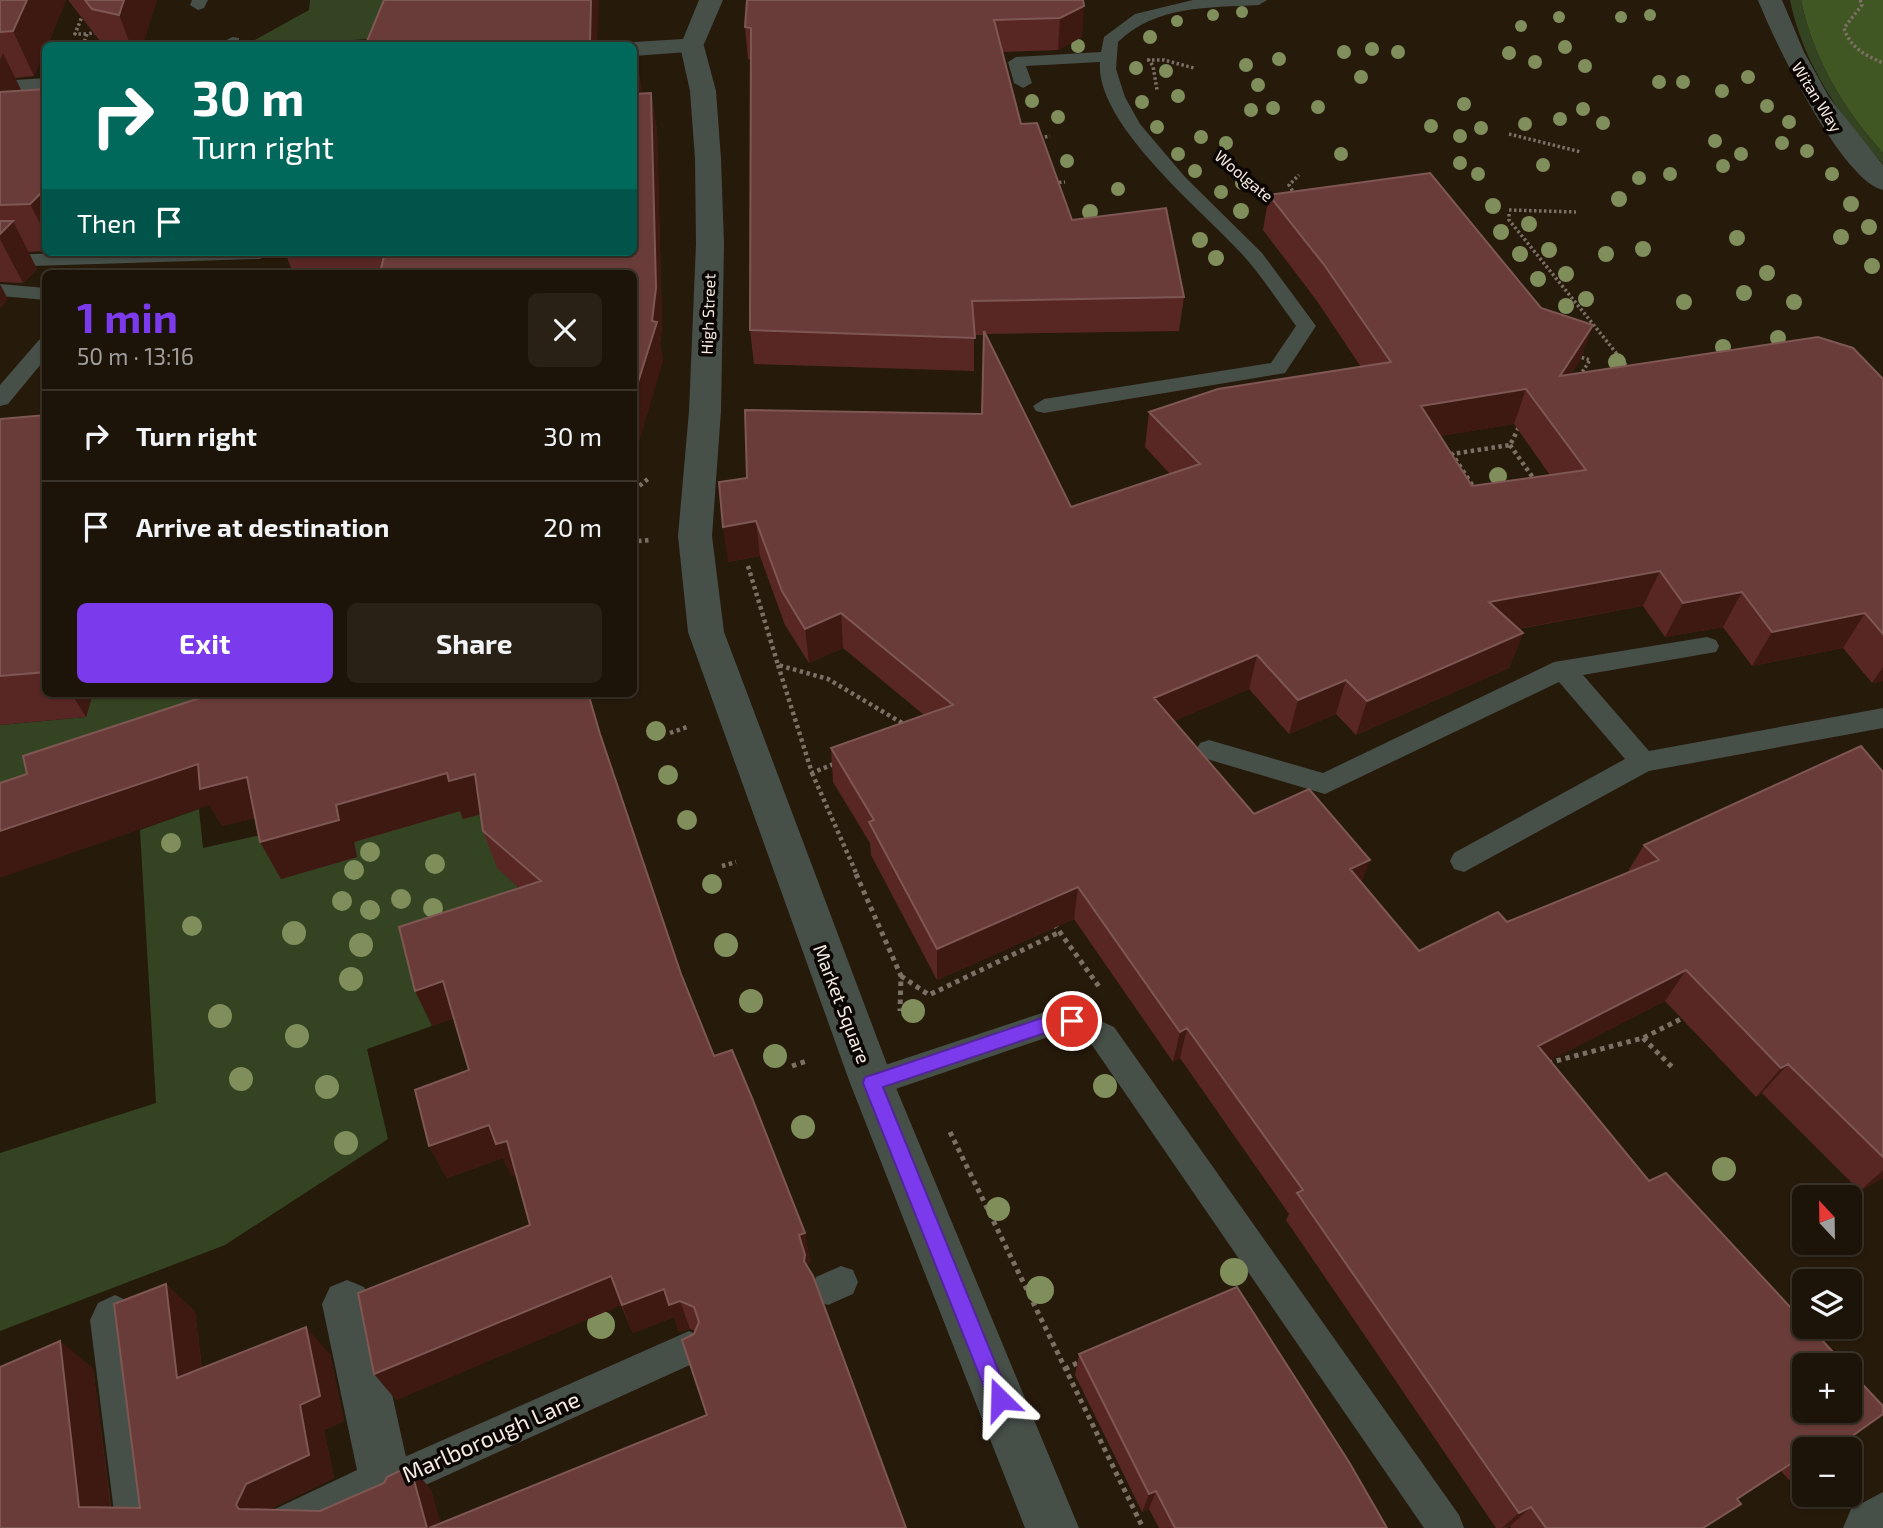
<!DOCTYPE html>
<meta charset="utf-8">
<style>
:root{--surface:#1c1408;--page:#292116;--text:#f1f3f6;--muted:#a09e9c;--line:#3a3329;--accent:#7c3aed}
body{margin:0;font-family:"Exo 2",sans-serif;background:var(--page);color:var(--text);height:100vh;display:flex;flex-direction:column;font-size:26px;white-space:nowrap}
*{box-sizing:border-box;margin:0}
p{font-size:23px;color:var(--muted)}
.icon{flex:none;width:38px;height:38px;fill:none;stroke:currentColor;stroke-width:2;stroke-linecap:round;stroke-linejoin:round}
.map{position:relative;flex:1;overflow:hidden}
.panel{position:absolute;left:42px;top:270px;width:595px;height:427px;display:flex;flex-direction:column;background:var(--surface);border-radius:10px;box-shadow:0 2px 5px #0004,0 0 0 2px var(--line)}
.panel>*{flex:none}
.guide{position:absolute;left:42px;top:42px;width:595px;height:214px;border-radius:10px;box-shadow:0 2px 5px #0004,0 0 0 2px var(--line);background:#00695c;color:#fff;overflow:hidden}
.needle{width:46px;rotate:338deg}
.tools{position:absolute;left:1792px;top:1185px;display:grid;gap:14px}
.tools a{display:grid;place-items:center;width:70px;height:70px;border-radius:10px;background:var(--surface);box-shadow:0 2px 5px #0004,0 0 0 2px var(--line);font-size:35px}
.pin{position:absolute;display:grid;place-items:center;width:60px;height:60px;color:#fff;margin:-30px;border:4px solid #fff;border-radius:50%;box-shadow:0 2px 7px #0007}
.me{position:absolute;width:77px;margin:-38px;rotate:338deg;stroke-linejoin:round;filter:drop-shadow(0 0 5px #0008)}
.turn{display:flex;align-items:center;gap:24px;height:147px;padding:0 35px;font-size:32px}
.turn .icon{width:91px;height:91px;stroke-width:2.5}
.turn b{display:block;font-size:49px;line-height:60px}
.then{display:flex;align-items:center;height:66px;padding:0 35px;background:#0003;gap:14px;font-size:26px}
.round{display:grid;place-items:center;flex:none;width:74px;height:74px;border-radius:10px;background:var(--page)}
.head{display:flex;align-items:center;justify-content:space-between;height:119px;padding:0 35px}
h1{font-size:42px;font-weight:700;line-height:52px;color:var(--accent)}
.cta{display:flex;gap:14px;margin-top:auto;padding:14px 35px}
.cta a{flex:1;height:80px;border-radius:10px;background:var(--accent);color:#fff;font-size:28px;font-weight:700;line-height:80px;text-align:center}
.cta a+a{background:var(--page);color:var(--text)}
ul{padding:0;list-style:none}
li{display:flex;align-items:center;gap:21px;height:91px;padding:0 35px;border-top:2px solid var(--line)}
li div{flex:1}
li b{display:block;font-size:26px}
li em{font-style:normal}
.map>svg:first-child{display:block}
.green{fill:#344422}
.forest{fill:#405623}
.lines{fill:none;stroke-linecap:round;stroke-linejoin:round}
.path-far2{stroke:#7b7064;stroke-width:3.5;stroke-dasharray:2.5 2.5;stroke-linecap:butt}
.path-far1{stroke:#7b7064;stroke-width:4.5;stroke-dasharray:3.5 3.5;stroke-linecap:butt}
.path{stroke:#7b7064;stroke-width:5;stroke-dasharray:4.5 4.5;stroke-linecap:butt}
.service{fill:#474f49;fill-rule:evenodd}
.minor{fill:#474f49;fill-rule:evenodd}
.tertiary{fill:#474f49;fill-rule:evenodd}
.tree{fill:#7f8e5b}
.wall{fill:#582724;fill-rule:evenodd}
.shaded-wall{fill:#3d1912}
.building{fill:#693c39;stroke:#7e5753;stroke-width:2;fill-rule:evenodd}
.route{fill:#7c3aed;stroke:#51269a;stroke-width:2}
.labels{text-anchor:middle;stroke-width:7;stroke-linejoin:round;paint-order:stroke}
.far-street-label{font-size:16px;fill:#f4ebe2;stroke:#0b0602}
.street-label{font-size:19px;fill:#f4ebe2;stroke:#0b0602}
.near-street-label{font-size:23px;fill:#f4ebe2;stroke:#0b0602}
</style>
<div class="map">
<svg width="1883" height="1528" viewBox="0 0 1883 1528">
<rect width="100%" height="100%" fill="#261a0b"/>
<path class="green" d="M310,0H439L394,37L286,45H246L309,10Z
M1790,0H1801C1813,58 1843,109 1883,153V164C1840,117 1803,64 1790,0Z
M93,693H195V699L160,726L0,786V725L86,717Z
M552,794L499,870L513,875L531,925L432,1026L367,1049L388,1139L225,1245L0,1331V1153L156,1103L140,830L199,809L203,848L397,804L418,823L462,810Z"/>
<path class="forest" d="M1801,0H1883V153C1843,109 1813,58 1801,0Z"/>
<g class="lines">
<path class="path-far2" d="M1860,0L1862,5L1844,28C1850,48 1865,55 1883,63
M83,14L75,34H87
M83,46L87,34L98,32
M1148,59L1153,66L1157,90
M1147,60H1164L1194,68
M1509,134L1581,152
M1040,138L1050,136
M1054,183L1065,182
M1295,195L1289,185L1299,175
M1509,210L1576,212
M1509,214V220L1630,370
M1577,356L1590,360L1579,377"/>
<path class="path-far1" d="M1510,445L1536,482
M634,490L648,479
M1476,491L1452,454L1510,445L1520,425
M638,541L651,540
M748,566L778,665L828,679L907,726
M778,665L812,773L836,763
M670,733L687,727
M812,773L857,875
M722,866L736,862"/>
<path class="path" d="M856,874L901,976L900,1011
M1054,924L1100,988
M901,976L929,995L1060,932
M1643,1038L1673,1068
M1548,1063L1643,1038L1685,1017
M792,1066L807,1061
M950,1132L1143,1528
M1065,1369L1081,1361"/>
<path class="service" d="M192,0H208L204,8L198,10L190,5Z
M1193,0H1267L1259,5C1209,8 1156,5 1118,42L1116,69L1125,97L1140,124L1185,177L1262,253L1316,326L1285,373L1044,413L1036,411L1033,406L1044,399L1271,363L1296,326C1278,301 1261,275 1241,253C1202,210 1095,124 1100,62L1026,66L1032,83L1023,88L1014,83L1008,62L1016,57L1101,52L1104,37L1135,14Z
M233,37L239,38V46H213Z
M103,252H269L270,253L260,259L0,267V255Z
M0,284L46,288V300L0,296Z
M46,338V358L8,404L0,406V385L39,340Z
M1707,637L1716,640L1719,646L1716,652L1583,675L1649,751L1883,708V728L1649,771L1464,872L1454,869L1450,861L1454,853L1625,759L1559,682L1325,794L1200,757L1196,750L1200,743L1209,740L1323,773L1554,662Z
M1057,1008H1072L1114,1027L1459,1515L1464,1528H1424L1092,1045L1069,1034H1057L872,1097L861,1093L857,1083L861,1073Z
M841,1266L853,1270L858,1282L853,1294L828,1305L816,1301L811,1289L816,1277Z
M689,1331L701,1336L706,1348L701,1360L399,1497L386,1502L373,1497L368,1484L373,1471Z"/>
<path class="minor" d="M692,39L701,41L704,46L716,91L721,159L724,244L721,411L712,536L724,632L894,1083L1079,1528H1025L850,1083L688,632L678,536L689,411L696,244L695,159L690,91L680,46L683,41Z
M347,1280L364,1287L372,1304L412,1484L405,1503L352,1528H267L275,1509L357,1470L322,1304L330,1287Z
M115,1295L132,1303L140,1320L170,1528H116L90,1320L98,1303Z"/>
<path class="tertiary" d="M699,0H723L701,51L634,56V46H624L634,42L683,39Z
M1758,0H1782L1804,52L1829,97L1883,165V190C1841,180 1774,41 1758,0Z
M46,78V94L0,97V81Z
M1883,1492V1528H1843L1851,1509Z"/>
</g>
<g class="tree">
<circle cx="1242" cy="12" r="6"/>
<circle cx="1213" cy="15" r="6"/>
<circle cx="1650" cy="15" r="6"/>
<circle cx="1559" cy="17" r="6"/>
<circle cx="1621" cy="17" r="6"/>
<circle cx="1177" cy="21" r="6"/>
<circle cx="1521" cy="26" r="6"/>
<circle cx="1150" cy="37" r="7"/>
<circle cx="1078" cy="46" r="7"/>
<circle cx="1565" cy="47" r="7"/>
<circle cx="1372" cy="49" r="7"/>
<circle cx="1344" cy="52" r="7"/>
<circle cx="1398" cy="52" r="7"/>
<circle cx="1509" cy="53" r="7"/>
<circle cx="1279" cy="59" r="7"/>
<circle cx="1535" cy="62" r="7"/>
<circle cx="1246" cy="65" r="7"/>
<circle cx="1585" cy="66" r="7"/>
<circle cx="1136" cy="68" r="7"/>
<circle cx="1166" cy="71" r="7"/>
<circle cx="1361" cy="77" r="7"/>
<circle cx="1748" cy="77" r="7"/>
<circle cx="1659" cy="82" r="7"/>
<circle cx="1683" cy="82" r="7"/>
<circle cx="1258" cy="85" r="7"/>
<circle cx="1722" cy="91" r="7"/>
<circle cx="1178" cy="96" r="7"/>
<circle cx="1032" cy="101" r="7"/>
<circle cx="1142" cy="102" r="7"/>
<circle cx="1464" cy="104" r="7"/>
<circle cx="1767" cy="106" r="7"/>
<circle cx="1318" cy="107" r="7"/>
<circle cx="1273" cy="108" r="7"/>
<circle cx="1583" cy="109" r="7"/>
<circle cx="1251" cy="110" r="7"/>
<circle cx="1058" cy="117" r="7"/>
<circle cx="1560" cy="119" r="7"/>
<circle cx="1789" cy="122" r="7"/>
<circle cx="1603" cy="123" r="7"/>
<circle cx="1525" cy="124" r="7"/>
<circle cx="1431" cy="126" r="7"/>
<circle cx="1157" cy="127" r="7"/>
<circle cx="1481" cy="128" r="7"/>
<circle cx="1460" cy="136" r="7"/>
<circle cx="1201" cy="137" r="7"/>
<circle cx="1715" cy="141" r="7"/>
<circle cx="1226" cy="143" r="7"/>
<circle cx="1782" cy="143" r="7"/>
<circle cx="1807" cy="151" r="7"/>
<circle cx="1178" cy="154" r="7"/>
<circle cx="1341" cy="154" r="7"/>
<circle cx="1741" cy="154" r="7"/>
<circle cx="1067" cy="161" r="7"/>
<circle cx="1460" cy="163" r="7"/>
<circle cx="1543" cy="165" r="7"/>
<circle cx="1723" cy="166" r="7"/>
<circle cx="1195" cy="171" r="7"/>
<circle cx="1478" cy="174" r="7"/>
<circle cx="1670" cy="174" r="7"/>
<circle cx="1832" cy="174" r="7"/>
<circle cx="1639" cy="178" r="7"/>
<circle cx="1242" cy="183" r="7"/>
<circle cx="1118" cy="189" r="7"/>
<circle cx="1221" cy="192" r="7"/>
<circle cx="1619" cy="199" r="8"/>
<circle cx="1851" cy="204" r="8"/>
<circle cx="1493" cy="206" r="8"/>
<circle cx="1241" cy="211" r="8"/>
<circle cx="1090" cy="212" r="8"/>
<circle cx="1529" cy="224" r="8"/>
<circle cx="1869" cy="227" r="8"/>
<circle cx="1501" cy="232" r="8"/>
<circle cx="1841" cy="237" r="8"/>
<circle cx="1737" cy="238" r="8"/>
<circle cx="1200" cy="240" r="8"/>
<circle cx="1643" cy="249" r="8"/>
<circle cx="1549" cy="250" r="8"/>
<circle cx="1520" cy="254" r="8"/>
<circle cx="1606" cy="254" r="8"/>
<circle cx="1216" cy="258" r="8"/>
<circle cx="1872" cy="266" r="8"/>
<circle cx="1767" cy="273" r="8"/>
<circle cx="1566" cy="274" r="8"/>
<circle cx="1538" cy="279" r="8"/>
<circle cx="1744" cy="293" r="8"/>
<circle cx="1586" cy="299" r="8"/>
<circle cx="1684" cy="302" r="8"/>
<circle cx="1794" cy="302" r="8"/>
<circle cx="1566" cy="306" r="8"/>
<circle cx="1778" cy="338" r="8"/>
<circle cx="1723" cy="347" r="8"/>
<circle cx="1617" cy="362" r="9"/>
<circle cx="1498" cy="476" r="9"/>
<circle cx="656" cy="731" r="10"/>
<circle cx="668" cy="775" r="10"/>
<circle cx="687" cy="820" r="10"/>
<circle cx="171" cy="843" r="10"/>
<circle cx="370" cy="852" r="10"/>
<circle cx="435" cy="864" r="10"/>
<circle cx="354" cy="870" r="10"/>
<circle cx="712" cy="884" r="10"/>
<circle cx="401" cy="899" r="10"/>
<circle cx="342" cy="901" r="10"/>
<circle cx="433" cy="908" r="10"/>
<circle cx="370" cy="910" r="10"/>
<circle cx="192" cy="926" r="10"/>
<circle cx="294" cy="933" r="12"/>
<circle cx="361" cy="945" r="12"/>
<circle cx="726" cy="945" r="12"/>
<circle cx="351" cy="979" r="12"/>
<circle cx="751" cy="1001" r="12"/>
<circle cx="913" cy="1011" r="12"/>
<circle cx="220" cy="1016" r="12"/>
<circle cx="297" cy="1036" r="12"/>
<circle cx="775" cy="1056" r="12"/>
<circle cx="241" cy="1079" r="12"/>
<circle cx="1105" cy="1086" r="12"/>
<circle cx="327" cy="1087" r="12"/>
<circle cx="803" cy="1127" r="12"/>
<circle cx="346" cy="1143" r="12"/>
<circle cx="1724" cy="1169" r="12"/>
<circle cx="998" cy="1209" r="12"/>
<circle cx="1234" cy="1272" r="14"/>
<circle cx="1040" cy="1290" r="14"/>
<circle cx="601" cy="1325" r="14"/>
</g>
<path class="wall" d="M0,0H66L47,46H46V49L34,76L15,78L21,90L46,89V251L28,252L37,269L23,283L0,282Z
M68,0H157L142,46H104Z
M1083,0L1082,37L1058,50L1002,52L1021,124L1072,220L1184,297L1179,331L986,334L1071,507L1170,474L1145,447L1149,412L1361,367L1317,301L1263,230L1269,195L1541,308L1593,325L1580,360L1571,374L1883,379V681L1872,683L1843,648L1752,666L1723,627L1665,637L1643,606L1518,629L1523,633L1509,668L1356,735L1336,714L1289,734L1249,689L1174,721L1254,814L1362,882L1419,951L1507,922L1627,873L1644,845L1883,772V1178L1860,1191L1762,1093L1756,1097L1665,1001L1550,1060L1804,1449V1470L1789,1480L1781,1471L1738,1499L1705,1528H1511L1510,1526L1506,1528H1496L1286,1220L1289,1214L1180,1058L1173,1062L1074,919L937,980L871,855L870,843L833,782L831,748L924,715L843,648L809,663L785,625L760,556L728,562L747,478L982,414L984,335H974V371L754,364L750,330L751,60L748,59L745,27ZM1514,424L1550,475L1472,486L1440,436Z
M637,61L642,93H651L657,131L662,327L660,344L663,361L634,273L380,271L291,268L285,252H634Z
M46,415V693H93L86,717L0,725V419Z
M600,734L681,974L714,1056L805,1233L810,1262L807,1264L808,1268L906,1528H0L93,1368L111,1507L140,1508L166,1284L195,1312L202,1368L330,1354L344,1421L324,1430L334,1478L274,1507L272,1510L320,1511L431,1489L440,1523L707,1415L694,1334L695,1331L690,1329L679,1332L674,1317L633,1333L621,1305L396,1400L530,1225L516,1174L512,1176L503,1158L447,1178L429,1146L469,1070L454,1018L432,1026L519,888L497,868L483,831L481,814L463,819L460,811L354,842L357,857L281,879L260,842L255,818L222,826L210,805L0,783Z
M1079,1354L1387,1528H1159L1149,1509L1142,1512L1075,1375Z"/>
<path class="shaded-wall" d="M27,0H66L47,46H46V49L34,76L13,31Z
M124,0H157L142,46H131L119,15Z
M591,0H599L597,46L590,42Z
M1084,6L1082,37L1058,50L1060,18Z
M3,53L25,98L0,123V60Z
M637,61L643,99L634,94Z
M651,93L657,131L662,327L660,344L663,361L634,460V395L652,321Z
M46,188V235L30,204Z
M13,221L37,269L23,283L0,239V234Z
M0,284L8,299L0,309Z
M1593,325L1580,360L1547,411L1560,376Z
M1526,389L1514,424L1411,441L1421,406Z
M756,521L760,556L728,562L723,527Z
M1660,571L1643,606L1476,636L1489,602Z
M1742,592L1723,627L1665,637L1683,603Z
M841,613L843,648L809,663L805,629Z
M1865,613L1843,648L1752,666L1772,632Z
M1523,633L1509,668L1356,735L1367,701Z
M1257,655L1249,689L1149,732L1154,698Z
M1883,667V681L1872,683Z
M1346,680L1336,714L1289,734L1298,700Z
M71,693H93L86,717Z
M198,764L247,777L268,815L222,826L210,805L0,878V831Z
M447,773L475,774L489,812L463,819L460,811L354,842L357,857L281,879L260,842L336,805Z
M1370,860L1358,892L1350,869Z
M1078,887L1074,919L937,980V949Z
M1686,970L1665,1001L1520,1076L1538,1046Z
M443,981L459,1016L432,1026L415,991Z
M1187,1028L1180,1058L1173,1062L1180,1032Z
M1788,1064L1762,1093L1756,1097L1781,1068Z
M489,1125L507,1141L522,1172L512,1176L503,1158L447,1178L429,1146Z
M1883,1170V1178L1860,1191Z
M805,1233L810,1262L807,1264L810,1284L809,1290L799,1235Z
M611,1276L624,1304L396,1400L374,1374Z
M166,1284L195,1312L206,1404L177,1378Z
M664,1289L680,1301L690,1329L679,1332L674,1317L633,1333L622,1305Z
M306,1327L330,1354L344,1421L324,1430L334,1478L274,1507L265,1527L239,1509L236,1505L246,1484L300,1405Z
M60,1341L93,1368L113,1528L79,1507Z
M1804,1455L1781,1471L1709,1518L1737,1499Z
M410,1466L431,1489L442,1528H427Z
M1156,1491L1149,1509L1142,1512L1149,1494Z
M1531,1507L1510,1526L1502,1528L1519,1513Z"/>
<path class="building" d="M0,0H27L13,31L0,32Z
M85,0H124L119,15L92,9Z
M384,0H591L590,42L598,46H365Z
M747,0H1083L1084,6L1060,18L994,20L1021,124L1037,123L1072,220L1166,208L1184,297L972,301L975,338L750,330L751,28L745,27Z
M634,60L637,61L634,94L651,93L656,288L652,321L657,322L634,395V273H380L385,252H634Z
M46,89V188L30,204L0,205V92Z
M1430,173L1541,308L1593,325L1560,376L1818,337L1853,348L1883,379V634L1865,613L1772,632L1742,592L1683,603L1660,571L1489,602L1523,633L1367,701L1346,680L1298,700L1257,655L1154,698L1254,814L1309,789L1370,860L1350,869L1419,951L1498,912L1507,922L1659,860L1644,845L1861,746L1883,772V1157L1788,1064L1781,1068L1686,970L1538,1046L1649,1181L1666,1173L1804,1322V1326H1809L1845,1365H1804V1410H1850V1371L1883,1406V1414L1834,1449H1804V1455L1737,1499L1741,1504L1703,1528H1546L1531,1507L1519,1513L1297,1193L1303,1190L1187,1028L1180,1032L1078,887L937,949L869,822L874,820L831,748L953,705L841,613L805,629L782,591L756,521L723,527L719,482L747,478L745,410L982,414L984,331L1071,507L1200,464L1149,412L1218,389L1391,362L1325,266L1269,195ZM1526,389L1586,470L1472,486L1421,406Z
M0,221H13L0,234Z
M46,415V672L0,676V419Z
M215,693H588L600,734L681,974L714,1056L732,1050L752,1098L805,1233L799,1235L805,1255L804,1261L813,1276L906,1528H429L707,1415L682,1340L694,1334L699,1322L694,1307L680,1301L669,1305L664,1289L622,1305L611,1276L374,1374L358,1293L530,1225L507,1141L496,1144L489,1125L429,1146L415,1090L469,1070L443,981L415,991L399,927L541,881L483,831L475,774L449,781L447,773L336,805L339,820L260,842L247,777L200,789L198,764L0,831V783L27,774L23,756Z
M166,1284L177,1378L306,1327L320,1396L300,1405L309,1455L246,1484L236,1505L239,1509L320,1511L384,1483L387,1477L410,1466L427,1528H0V1367L60,1341L79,1507L140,1508L114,1304Z
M1237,1287L1349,1462L1387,1528H1175L1156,1491L1149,1494L1079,1354Z"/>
<path class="route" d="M1072,1013L1079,1015L1081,1021L1079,1026L1042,1034L883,1087L1010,1399L1007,1407L1000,1410L992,1407L863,1083L865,1077L872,1075L1042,1018Z"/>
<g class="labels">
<g class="far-street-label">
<text transform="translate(1817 97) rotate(58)" y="6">Witan Way</text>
<text transform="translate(1244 176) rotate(40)" y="6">Woolgate</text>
<text transform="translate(708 314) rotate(-88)" y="6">High Street</text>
</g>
<g class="street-label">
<text transform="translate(842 1004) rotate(69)" y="7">Market Square</text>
</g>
<g class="near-street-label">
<text transform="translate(491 1437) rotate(-24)" y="8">Marlborough Lane</text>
</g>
</g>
</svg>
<div class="tools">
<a><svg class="needle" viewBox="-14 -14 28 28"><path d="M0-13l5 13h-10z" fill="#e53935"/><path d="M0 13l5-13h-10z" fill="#a09e9c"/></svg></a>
<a><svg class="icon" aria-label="layers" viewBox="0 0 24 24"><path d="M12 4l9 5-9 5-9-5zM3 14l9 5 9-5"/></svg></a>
<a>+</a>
<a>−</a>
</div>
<div class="pin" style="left:1072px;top:1021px;background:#d93025"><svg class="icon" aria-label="arrive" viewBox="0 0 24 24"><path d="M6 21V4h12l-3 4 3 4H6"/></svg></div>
<svg class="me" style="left:1000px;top:1399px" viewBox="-20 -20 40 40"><path d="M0-17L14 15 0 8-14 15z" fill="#7c3aed" stroke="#fff" stroke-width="4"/></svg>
<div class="guide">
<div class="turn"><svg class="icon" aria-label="right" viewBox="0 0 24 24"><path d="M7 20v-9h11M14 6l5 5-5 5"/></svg><div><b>30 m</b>Turn right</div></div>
<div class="then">Then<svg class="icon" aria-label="arrive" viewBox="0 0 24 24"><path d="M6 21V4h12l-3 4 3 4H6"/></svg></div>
</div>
<section class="panel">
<div class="head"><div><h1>1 min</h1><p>50 m · 13:16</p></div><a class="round"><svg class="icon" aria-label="close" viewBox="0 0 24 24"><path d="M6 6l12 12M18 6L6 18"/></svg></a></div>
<ul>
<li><svg class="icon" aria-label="right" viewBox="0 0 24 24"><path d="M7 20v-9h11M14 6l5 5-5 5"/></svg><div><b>Turn right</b></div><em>30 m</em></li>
<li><svg class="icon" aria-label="arrive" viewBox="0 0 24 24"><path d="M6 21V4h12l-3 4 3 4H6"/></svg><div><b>Arrive at destination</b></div><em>20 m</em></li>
</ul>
<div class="cta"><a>Exit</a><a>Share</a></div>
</section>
</div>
